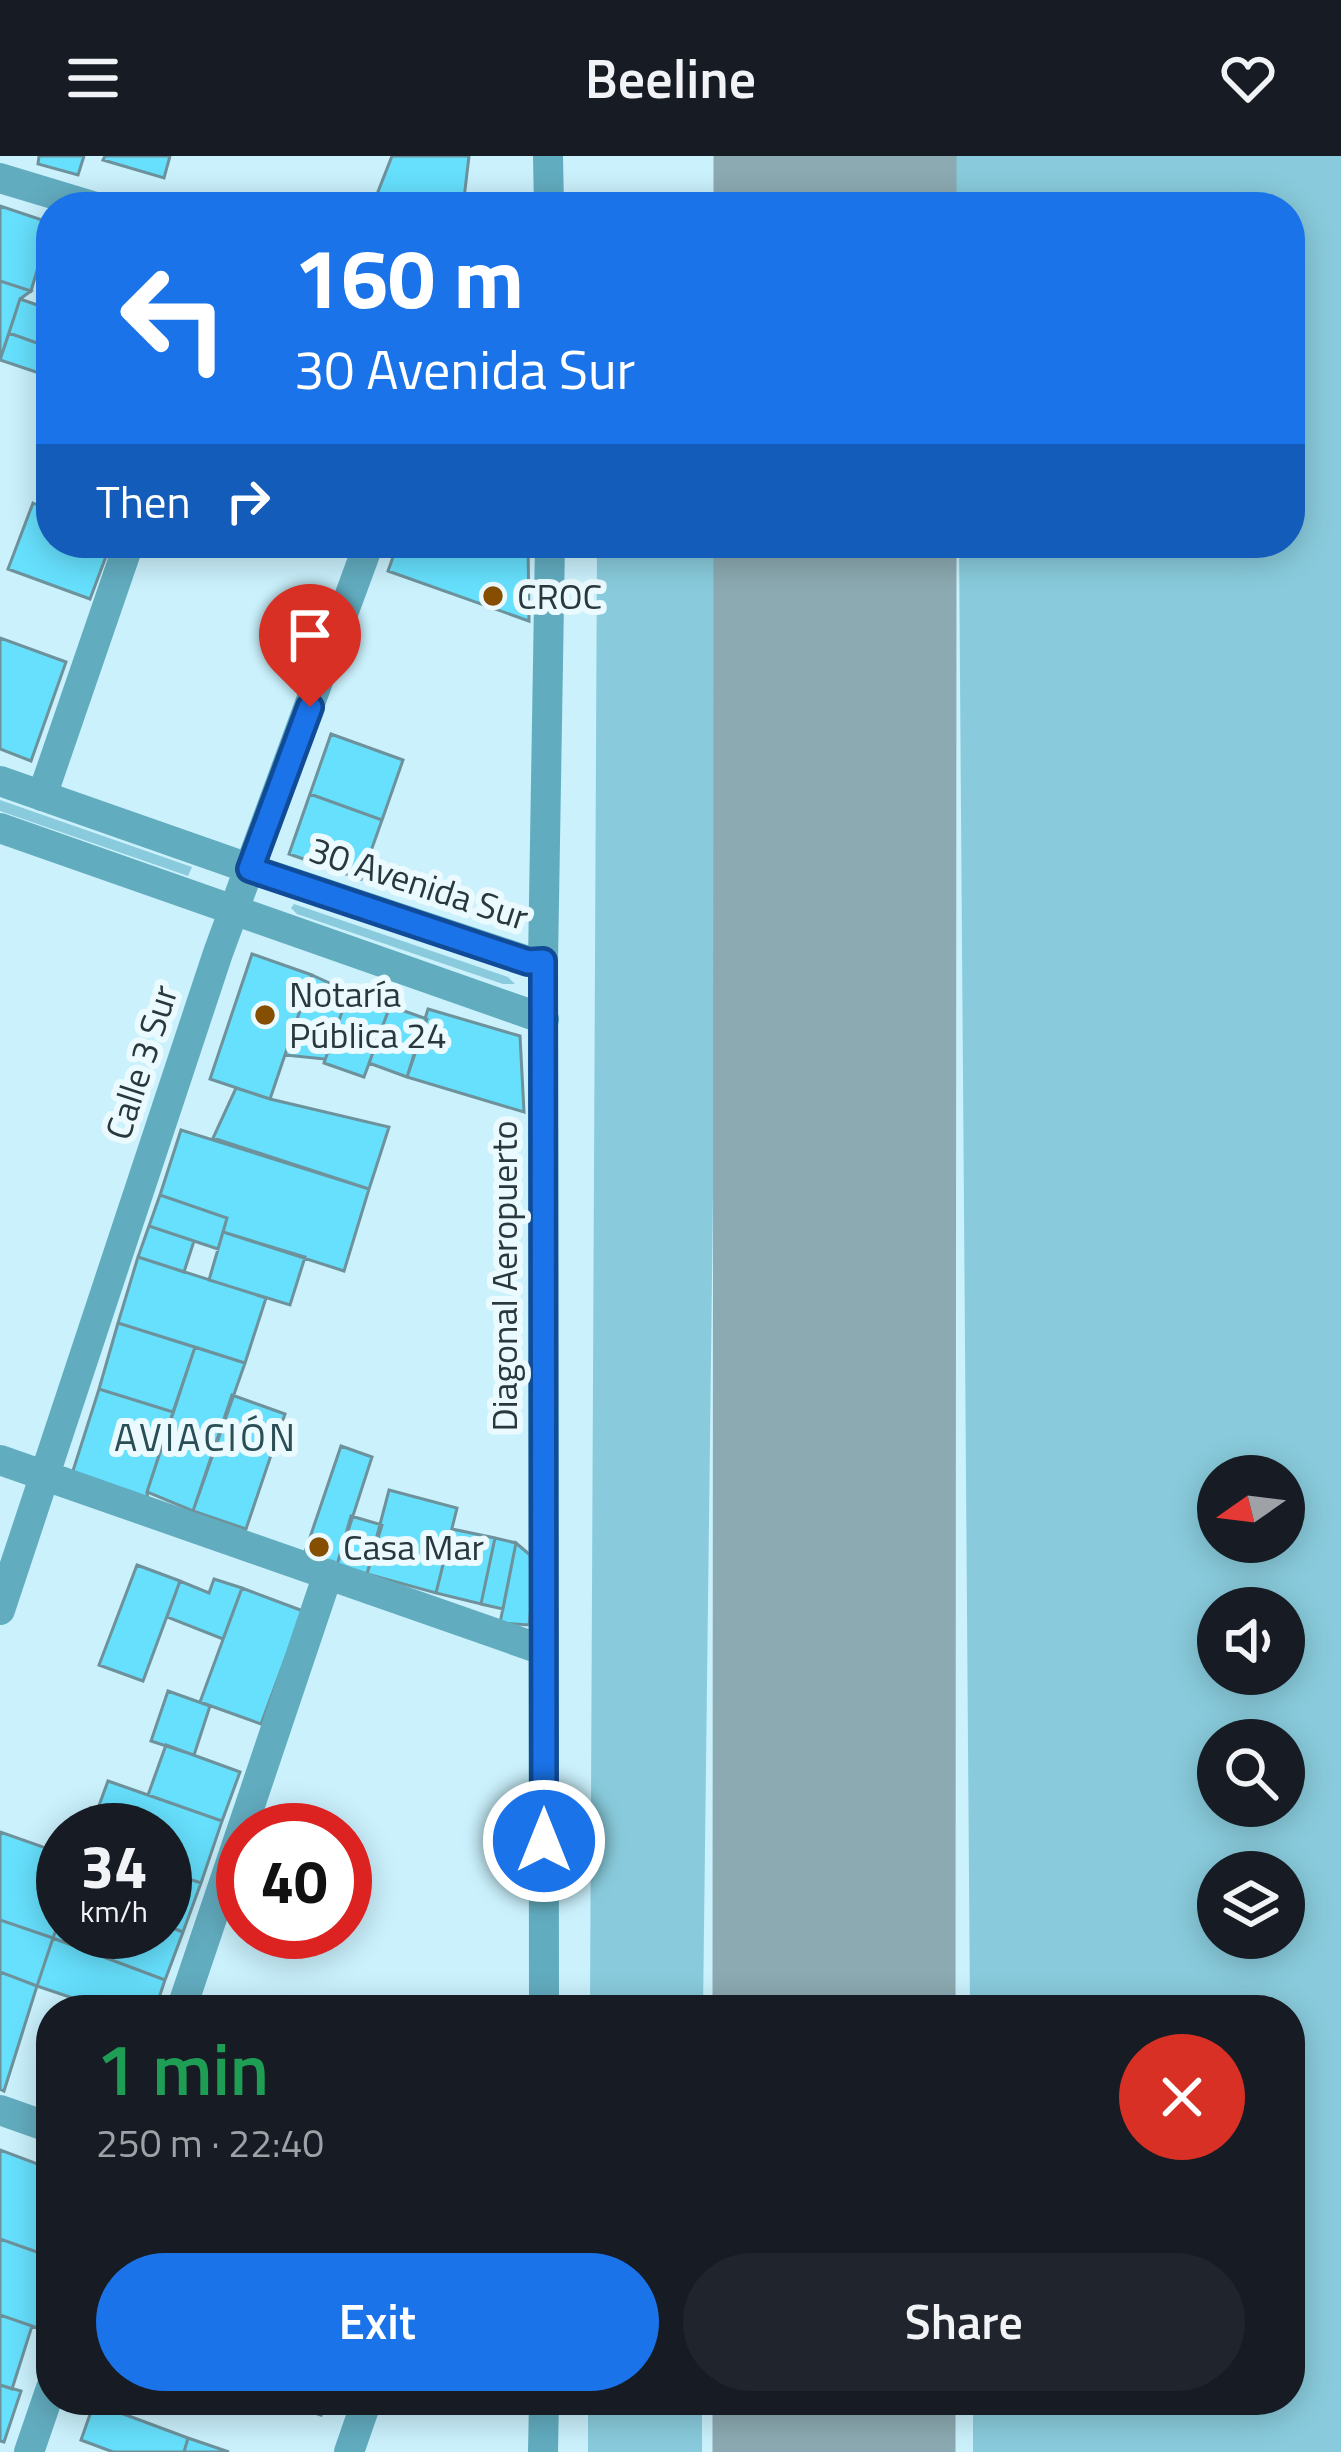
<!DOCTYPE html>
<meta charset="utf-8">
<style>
:root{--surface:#171b24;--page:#20242c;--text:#f1f3f6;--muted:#9ea1a6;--accent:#1a73e8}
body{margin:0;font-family:"Titillium Web",sans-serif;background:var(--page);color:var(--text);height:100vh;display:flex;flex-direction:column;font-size:45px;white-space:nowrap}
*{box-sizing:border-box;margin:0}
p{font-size:39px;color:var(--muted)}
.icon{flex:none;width:66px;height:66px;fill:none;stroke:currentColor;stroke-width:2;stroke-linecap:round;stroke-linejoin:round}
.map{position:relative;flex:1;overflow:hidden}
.side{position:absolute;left:36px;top:1839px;width:1269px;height:420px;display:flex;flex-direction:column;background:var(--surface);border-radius:48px;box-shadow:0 6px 30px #0003}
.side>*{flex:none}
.hud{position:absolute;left:36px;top:36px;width:1269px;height:366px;border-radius:48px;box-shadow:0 6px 30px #0003;background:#1a73e8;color:#fff;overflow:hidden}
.needle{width:78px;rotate:256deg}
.fabs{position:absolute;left:1197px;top:1299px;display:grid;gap:24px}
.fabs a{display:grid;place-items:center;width:108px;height:108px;border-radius:50%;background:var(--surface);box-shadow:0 6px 30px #0003;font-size:60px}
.speed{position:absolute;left:36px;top:1647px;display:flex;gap:24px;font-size:60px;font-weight:700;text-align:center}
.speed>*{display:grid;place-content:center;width:156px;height:156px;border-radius:50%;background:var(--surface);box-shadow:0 6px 30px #0003;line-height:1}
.speed small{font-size:30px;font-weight:400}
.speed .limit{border:18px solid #d22;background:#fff;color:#111}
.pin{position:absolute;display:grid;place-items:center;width:102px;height:102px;color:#fff;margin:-123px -51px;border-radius:50% 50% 50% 0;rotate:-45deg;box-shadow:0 0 12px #0007}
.pin .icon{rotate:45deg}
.me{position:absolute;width:132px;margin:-66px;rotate:0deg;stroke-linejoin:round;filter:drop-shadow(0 0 9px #0008)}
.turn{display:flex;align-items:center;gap:42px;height:252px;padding:0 60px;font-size:54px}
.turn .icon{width:156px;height:156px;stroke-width:2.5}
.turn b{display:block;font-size:84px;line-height:102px}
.then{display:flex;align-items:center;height:114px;padding:0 60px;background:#0003;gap:24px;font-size:45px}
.round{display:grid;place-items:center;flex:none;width:126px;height:126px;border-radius:63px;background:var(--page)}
.summary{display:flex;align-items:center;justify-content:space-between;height:204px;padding:0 60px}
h1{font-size:72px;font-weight:600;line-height:90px;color:#1e9e55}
.action{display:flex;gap:24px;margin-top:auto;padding:24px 60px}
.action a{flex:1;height:138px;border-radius:72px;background:var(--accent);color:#fff;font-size:48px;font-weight:600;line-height:138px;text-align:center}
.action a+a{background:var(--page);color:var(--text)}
header{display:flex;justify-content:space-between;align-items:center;height:156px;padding:0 60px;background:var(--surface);font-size:54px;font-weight:600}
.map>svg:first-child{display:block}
.green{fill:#89cbdc;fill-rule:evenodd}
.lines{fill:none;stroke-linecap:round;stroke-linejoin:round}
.runway{stroke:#8caab2;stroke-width:243}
.building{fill:#66e0fd;stroke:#6d929c;stroke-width:3}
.minor{stroke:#62acbf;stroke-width:30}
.tertiary{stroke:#62acbf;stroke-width:30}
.route-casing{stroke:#114b97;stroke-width:30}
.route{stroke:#1a73e8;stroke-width:21}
.poi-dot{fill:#854e00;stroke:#eafafe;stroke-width:4.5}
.labels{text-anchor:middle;stroke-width:12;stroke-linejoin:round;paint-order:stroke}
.poi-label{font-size:36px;fill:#28383c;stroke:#eafafe;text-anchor:start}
.street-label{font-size:36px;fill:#28383c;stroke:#eafafe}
.neighbourhood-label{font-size:39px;letter-spacing:3px;fill:#2a4e56;stroke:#eafafe}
</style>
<header><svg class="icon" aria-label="menu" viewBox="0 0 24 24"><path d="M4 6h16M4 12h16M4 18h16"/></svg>Beeline<svg class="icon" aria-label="heart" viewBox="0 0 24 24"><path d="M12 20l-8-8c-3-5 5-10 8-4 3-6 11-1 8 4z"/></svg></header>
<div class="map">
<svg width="1341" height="2296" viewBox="0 0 1341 2296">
<rect width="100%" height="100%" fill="#caf1fc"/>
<path class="green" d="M956,0H1341V2296H973V2244H1290V1854H970L959,387H1290V51H956ZM1284,1320V1386H1218V1320ZM1284,1452V1518H1218V1452ZM1284,1584V1650H1218V1584ZM1218,1716H1284V1782H1218Z
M597,387H721L703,1854H590Z
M0,644L192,711L188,720L0,655Z
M294,748L508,821L515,828H503L297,758L291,752Z
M588,2244H702V2296H588Z"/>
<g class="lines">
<path class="runway" d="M835,51V0
M834,1854L835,387
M834,2296V2244"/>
</g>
<path class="building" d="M39,0H84L78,19L38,8Z
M105,0H170L164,22L103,4Z
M392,0H469L463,51H372Z
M0,50L51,67L31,135L0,125Z
M0,125L31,135L20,143L0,204Z
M20,143L49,153L51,147V192L9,177Z
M9,177L51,192V254L40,250L51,221L0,204Z
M33,347L51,355V387H111L90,443L8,413Z
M398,387H528L529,465L388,415Z
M0,482L66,506L31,605L0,593Z
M331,578L403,604L382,664L310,638Z
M310,638L382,664L361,723L289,698Z
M252,798L312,819L270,943L210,923Z
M312,819L349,836L324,907L325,903L285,899Z
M349,836L390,850L364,921L324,907Z
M390,850L427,863L407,921L369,907Z
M428,853L520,880L524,956L407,921Z
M236,932L270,943L389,971L369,1033L213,982Z
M181,974L369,1033L344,1115L223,1076L227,1062L160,1039Z
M160,1039L227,1062L218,1093L149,1070Z
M149,1070L194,1085L184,1116L138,1101Z
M223,1076L305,1101L290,1149L209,1124Z
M138,1101L266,1142L245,1207L118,1167Z
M118,1167L195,1191L173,1256L99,1233Z
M195,1191L245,1207L193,1355L147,1336Z
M99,1233L173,1256L147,1336L148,1346L71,1321Z
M232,1239L285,1258L246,1373L193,1355Z
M341,1290L372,1301L337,1409L304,1399Z
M389,1334L457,1352L436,1437L367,1418Z
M351,1360L382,1369L367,1418L337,1409Z
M452,1373L495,1382L481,1448L436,1437Z
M495,1382L516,1387L503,1453L481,1448Z
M516,1387L536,1404L529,1469L500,1467Z
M137,1409L180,1425L143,1525L99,1509Z
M214,1423L242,1432L223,1483L167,1461L180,1425L209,1437Z
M242,1432L303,1455L261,1568L200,1546Z
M168,1535L210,1550L194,1599L151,1585Z
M166,1589L240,1616L222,1665L148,1639Z
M108,1625L222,1665L201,1727L165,1715V1674H90Z
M0,1676L63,1698V1754L53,1782L0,1764Z
M165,1715L201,1727L183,1776L165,1769Z
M63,1754V1776H165V1769L183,1776L165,1824L53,1782Z
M0,1764L53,1782L37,1830L0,1816Z
M53,1782L165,1824L155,1854H108L37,1830Z
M0,1816L37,1830L4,1935L0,1933Z
M0,1994L51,2013V2101L0,2083Z
M0,2083L51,2101V2168L49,2176L0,2159Z
M0,2159L32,2170L12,2233L0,2229Z
M0,2229L21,2235L4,2286L0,2285Z
M276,2244H326L321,2259Z
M94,2247L188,2282L184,2296H113L81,2284Z
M188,2282L229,2296H184Z"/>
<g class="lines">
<path class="minor" d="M548,0L549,51
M0,22L96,51
M42,640L129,387
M543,805L550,387
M0,1304L543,1494
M0,1454L218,797L369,387
M181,1854L328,1418
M0,1954L51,1972
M29,2296L51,2232
M349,2296L367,2244"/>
<path class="tertiary" d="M0,625L251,713L528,805H543L544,1854
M0,672L544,863
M543,2296L544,2244"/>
</g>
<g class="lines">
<g class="route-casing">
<path id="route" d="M310,551L250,713L528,806L543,805L544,1685"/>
</g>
<use href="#route" class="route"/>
</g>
<g class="poi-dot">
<circle cx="493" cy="440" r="12"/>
<circle cx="265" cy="859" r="12"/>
<circle cx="319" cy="1391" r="12"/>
</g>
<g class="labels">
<g class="poi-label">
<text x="517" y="453">CROC</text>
<text x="289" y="851">Notaría<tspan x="289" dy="41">Pública 24</tspan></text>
<text x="343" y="1404">Casa Mar</text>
</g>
<g class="street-label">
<text transform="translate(419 727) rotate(18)" y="13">30 Avenida Sur</text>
<text transform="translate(141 906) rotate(-72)" y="13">Calle 3 Sur</text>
<text transform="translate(504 1120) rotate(-90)" y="13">Diagonal Aeropuerto</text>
</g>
<g class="neighbourhood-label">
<text x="206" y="1295">AVIACIÓN</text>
</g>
</g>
</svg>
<div class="fabs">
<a><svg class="needle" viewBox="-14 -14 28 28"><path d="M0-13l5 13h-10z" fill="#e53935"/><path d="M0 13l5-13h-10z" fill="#9ea1a6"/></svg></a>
<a><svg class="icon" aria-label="sound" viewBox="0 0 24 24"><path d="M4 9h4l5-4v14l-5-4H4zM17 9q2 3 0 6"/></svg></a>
<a><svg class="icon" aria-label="search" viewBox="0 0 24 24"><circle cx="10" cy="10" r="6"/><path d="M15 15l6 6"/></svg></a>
<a><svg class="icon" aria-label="layers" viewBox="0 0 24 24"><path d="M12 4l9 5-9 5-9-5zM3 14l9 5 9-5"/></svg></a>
</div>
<div class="speed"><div>34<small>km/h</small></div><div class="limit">40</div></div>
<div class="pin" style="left:310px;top:551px;background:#d93025"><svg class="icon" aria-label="arrive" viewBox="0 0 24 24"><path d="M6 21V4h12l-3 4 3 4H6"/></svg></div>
<svg class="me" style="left:544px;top:1685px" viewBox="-20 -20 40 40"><circle r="17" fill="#1a73e8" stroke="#fff" stroke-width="3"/><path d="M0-11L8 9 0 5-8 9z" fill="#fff"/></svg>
<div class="hud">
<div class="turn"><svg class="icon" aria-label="left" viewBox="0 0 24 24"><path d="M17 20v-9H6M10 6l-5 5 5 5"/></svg><div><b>160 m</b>30 Avenida Sur</div></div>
<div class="then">Then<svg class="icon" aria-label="right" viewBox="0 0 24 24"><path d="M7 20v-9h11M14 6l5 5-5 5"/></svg></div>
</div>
<section class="side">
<div class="summary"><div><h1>1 min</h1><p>250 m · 22:40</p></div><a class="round" style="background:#d93025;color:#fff"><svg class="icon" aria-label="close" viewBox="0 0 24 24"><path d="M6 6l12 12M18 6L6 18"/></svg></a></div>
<div class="action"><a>Exit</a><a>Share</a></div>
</section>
</div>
